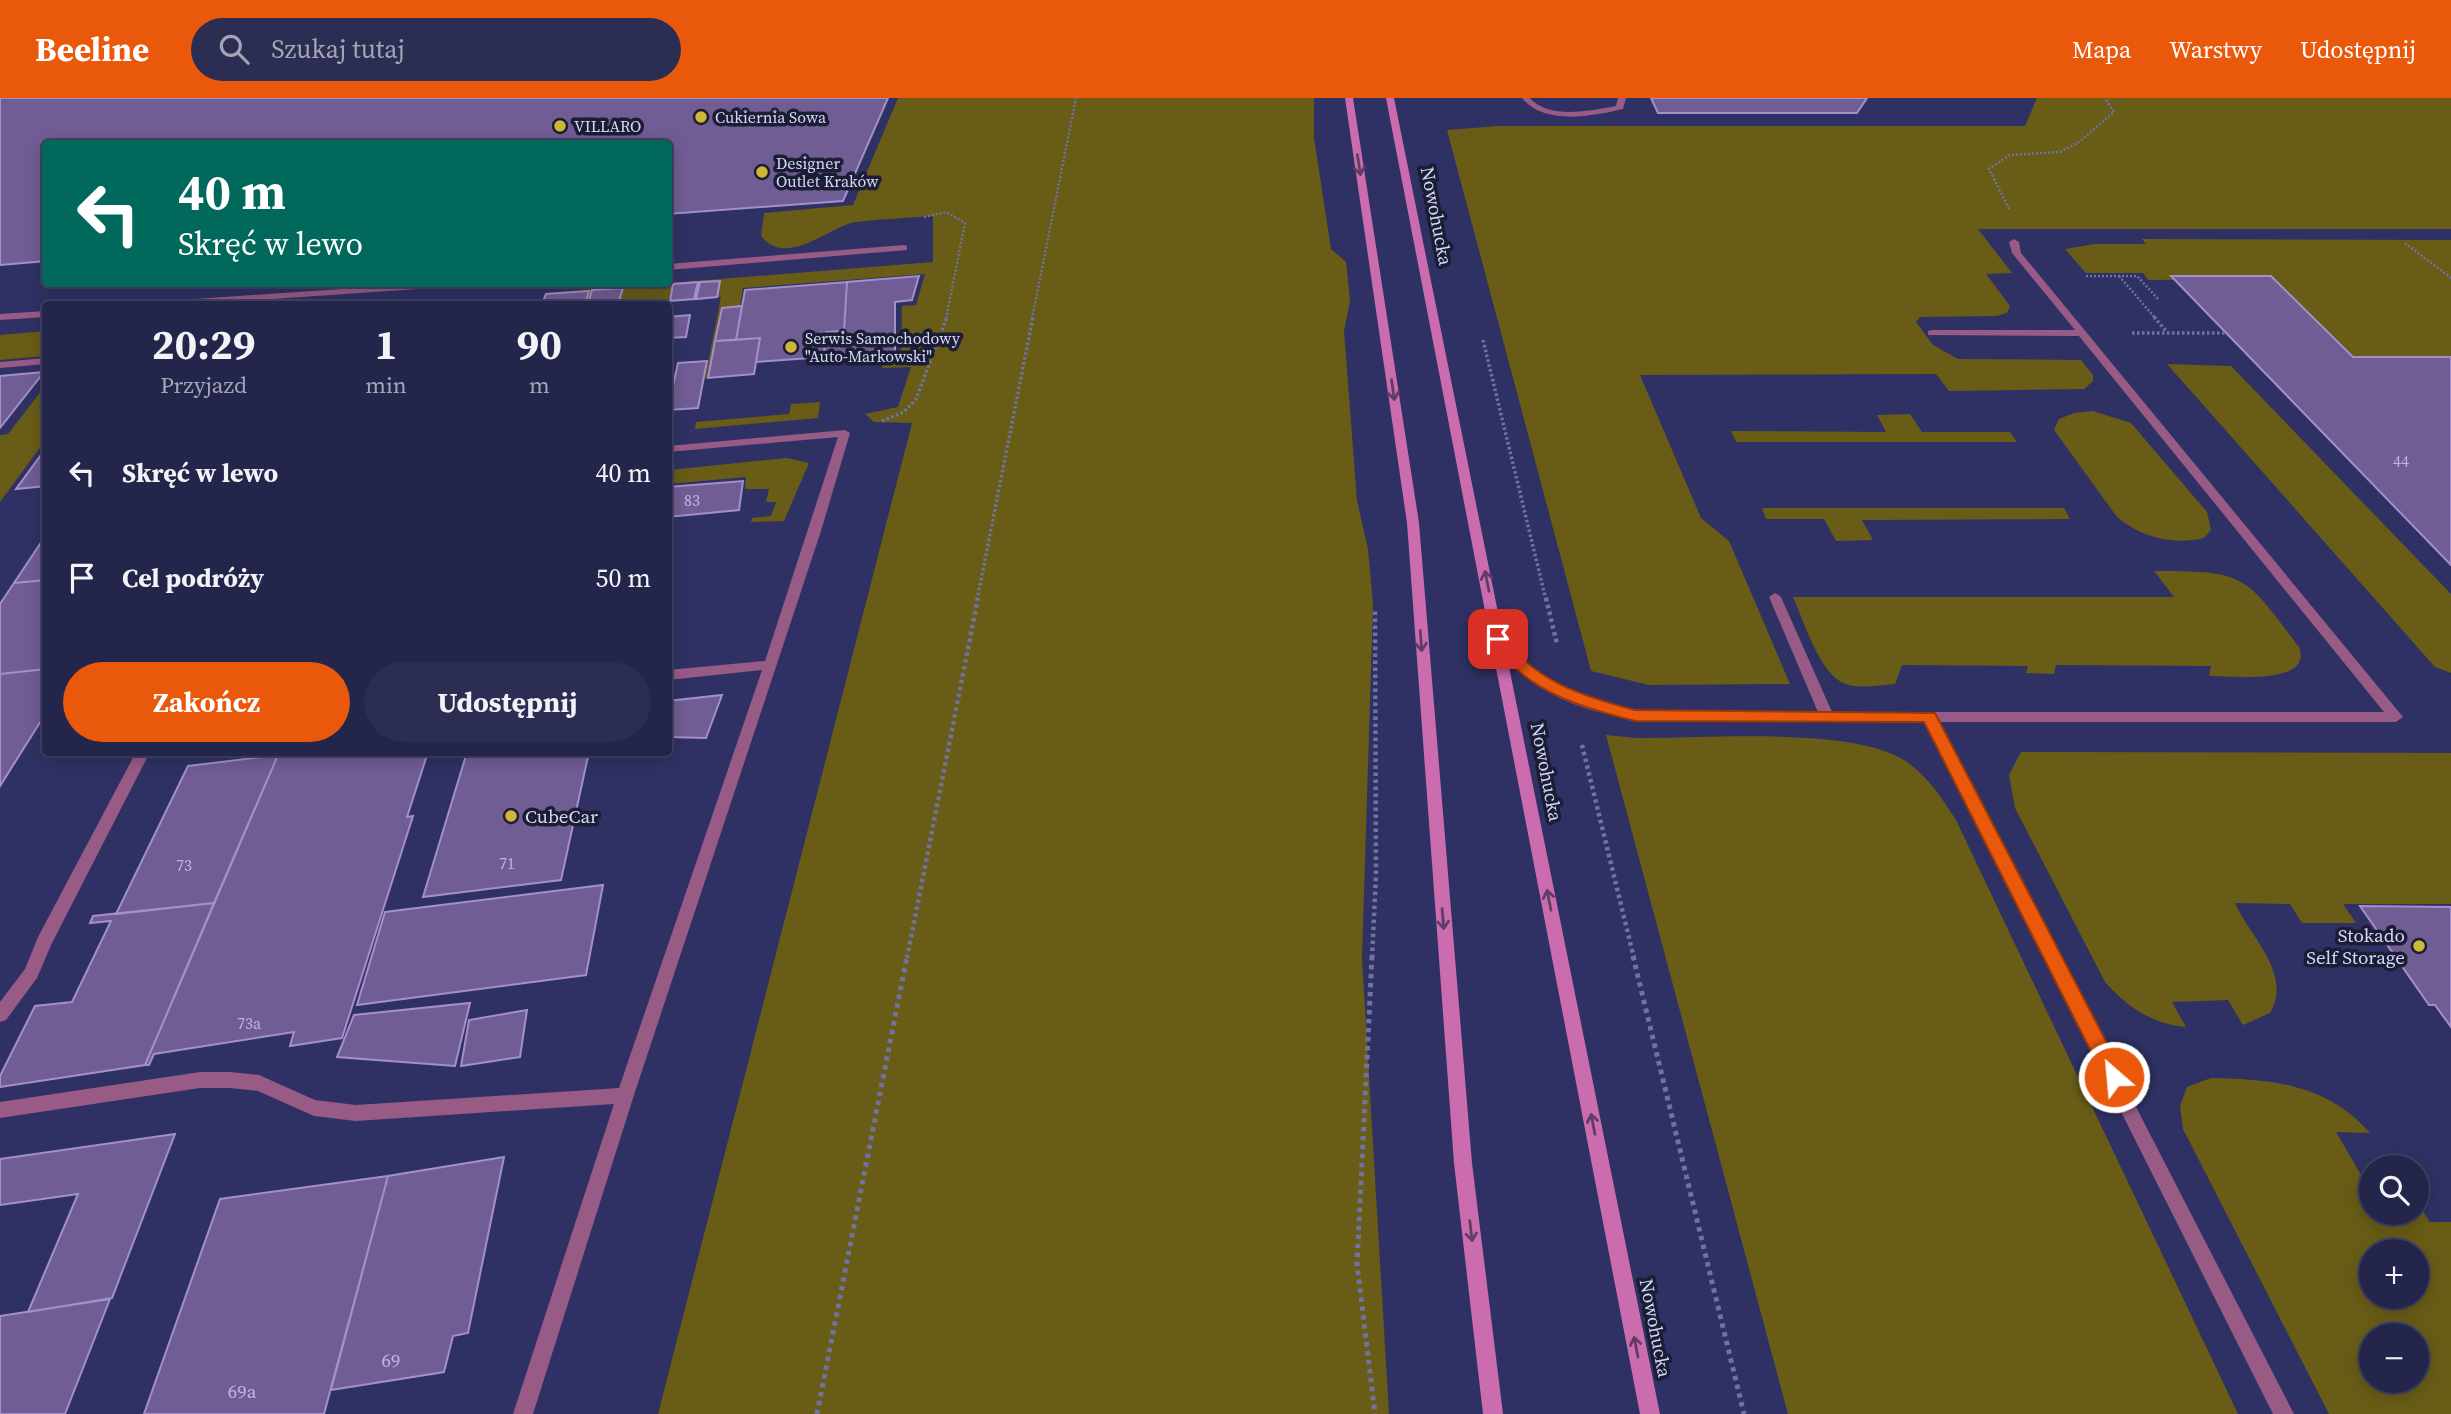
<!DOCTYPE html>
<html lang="pl">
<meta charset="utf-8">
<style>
:root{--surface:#23254b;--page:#2b2d52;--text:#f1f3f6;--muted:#a3a5b5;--line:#404263;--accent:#ea580c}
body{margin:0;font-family:"Source Serif 4",serif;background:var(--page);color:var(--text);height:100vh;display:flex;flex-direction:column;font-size:26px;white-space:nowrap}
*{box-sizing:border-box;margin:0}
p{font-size:23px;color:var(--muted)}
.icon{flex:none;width:38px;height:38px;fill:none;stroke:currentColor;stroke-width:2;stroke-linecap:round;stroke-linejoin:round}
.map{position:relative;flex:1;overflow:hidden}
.drawer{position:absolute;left:42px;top:203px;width:630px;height:455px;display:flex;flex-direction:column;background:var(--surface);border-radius:7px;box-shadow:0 4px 18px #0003,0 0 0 2px var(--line)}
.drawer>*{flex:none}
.guide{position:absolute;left:42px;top:42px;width:630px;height:147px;border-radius:7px;box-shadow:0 4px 18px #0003,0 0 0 2px var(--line);background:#00695c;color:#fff;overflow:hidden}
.fabs{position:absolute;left:2359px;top:1057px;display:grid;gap:14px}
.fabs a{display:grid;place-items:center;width:70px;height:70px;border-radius:50%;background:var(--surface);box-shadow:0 4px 18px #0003,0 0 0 2px var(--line);font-size:35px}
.pin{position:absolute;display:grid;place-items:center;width:60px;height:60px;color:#fff;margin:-30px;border-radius:14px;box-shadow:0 4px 10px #0006}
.me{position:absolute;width:77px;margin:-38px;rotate:333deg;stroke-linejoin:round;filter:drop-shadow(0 0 5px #0008)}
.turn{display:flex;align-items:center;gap:24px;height:147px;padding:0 21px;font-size:32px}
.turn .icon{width:91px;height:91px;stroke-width:2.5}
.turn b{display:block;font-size:49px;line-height:60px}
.eta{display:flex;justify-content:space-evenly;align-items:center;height:119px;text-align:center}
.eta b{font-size:42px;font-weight:700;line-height:49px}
.primary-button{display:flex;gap:14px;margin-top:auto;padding:14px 21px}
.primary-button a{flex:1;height:80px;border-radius:42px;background:var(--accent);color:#fff;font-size:28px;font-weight:700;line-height:80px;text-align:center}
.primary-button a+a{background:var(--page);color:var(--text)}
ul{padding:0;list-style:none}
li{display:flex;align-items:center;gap:21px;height:105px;padding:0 21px}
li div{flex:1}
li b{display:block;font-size:26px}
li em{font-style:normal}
header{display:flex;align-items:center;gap:42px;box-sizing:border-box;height:98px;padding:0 35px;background:var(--accent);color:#fff}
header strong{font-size:33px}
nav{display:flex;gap:38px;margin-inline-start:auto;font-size:24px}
.search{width:490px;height:63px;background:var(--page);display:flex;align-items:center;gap:18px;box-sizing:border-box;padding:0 24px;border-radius:38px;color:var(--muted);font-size:26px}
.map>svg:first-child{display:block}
.green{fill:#685c17;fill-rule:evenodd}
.building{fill:#705d94;stroke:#a38fcb;stroke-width:2}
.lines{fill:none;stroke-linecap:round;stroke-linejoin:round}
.path-far3{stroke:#70739f;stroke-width:2.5;stroke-dasharray:2 2;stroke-linecap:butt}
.path-far2{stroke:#70739f;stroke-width:3.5;stroke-dasharray:2.5 2.5;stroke-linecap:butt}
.path-far1{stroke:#70739f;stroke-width:4.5;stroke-dasharray:3.5 3.5;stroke-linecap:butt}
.path{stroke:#70739f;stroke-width:5;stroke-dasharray:4.5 4.5;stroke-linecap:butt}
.service{fill:#975b85;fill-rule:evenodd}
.secondary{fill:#cb6caf;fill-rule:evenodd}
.oneway{stroke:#613d65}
.route{fill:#ea580c;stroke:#983908;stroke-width:2}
.poi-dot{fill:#ceb837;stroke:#1b1d34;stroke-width:2.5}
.labels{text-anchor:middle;stroke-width:7;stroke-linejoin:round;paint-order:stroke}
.far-poi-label{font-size:16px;fill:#d4d8f8;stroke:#1b1d34;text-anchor:start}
.number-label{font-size:16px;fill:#bbb9df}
.street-label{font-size:19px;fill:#d4d8f8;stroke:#1b1d34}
.poi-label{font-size:19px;fill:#d4d8f8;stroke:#1b1d34;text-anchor:start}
.near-number-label{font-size:19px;fill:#bbb9df}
</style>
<header>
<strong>Beeline</strong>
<div class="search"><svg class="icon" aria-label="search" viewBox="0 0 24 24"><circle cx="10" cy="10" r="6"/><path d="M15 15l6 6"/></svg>Szukaj tutaj</div>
<nav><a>Mapa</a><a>Warstwy</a><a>Udostępnij</a></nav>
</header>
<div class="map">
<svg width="2451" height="1316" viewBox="0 0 2451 1316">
<rect width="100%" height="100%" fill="#2f3164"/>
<path class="green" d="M898,0H1314V40L1331,151L1346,164L1350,203L1344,233L1357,403L1368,451L1373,507L1362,860L1389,1316H658L912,325L874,324L865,316L898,309L911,269L882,270L883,263L901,261L902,208L916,207L925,176L743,190L740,209L722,211L708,280H705L721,199H717L720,183L700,184L696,201L673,187L668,204L618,206L622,190L592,192L588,206H585L588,193L545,195L933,164V118C907,120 881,121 856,124C829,128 787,171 761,138L764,115L853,107Z
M2037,0H2451V131H1978L2012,175L1986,176L2010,208L2007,215L1996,218L1920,219L1916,224L1933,247L1958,261L2081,262L2093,277V283L2084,291L1949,293L1936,276L1640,277L1701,420L1729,443L1790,586L1649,587L1591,573L1447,32L1499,28H2025Z
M2142,141L2451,142V259H2353L2271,181L2148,182L2143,175H2086L2065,151L2095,146H2146Z
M45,233V258L0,262V237Z
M2167,266L2231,268L2451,496V575L2435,569Z
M45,288V343L0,404V337L8,336Z
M820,304L818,320L695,331L696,324L789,316L791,306Z
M2093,313L2131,325L2207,414L2211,432L2204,440C2173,447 2142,440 2117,419L2054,332L2059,321L2074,315Z
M1910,316L1922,334H2010L2017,344H1736L1731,333L1886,334L1877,317Z
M787,360L809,365L784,423L751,424L752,420L771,418L776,404H766L769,391H745L746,379L669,386V372Z
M1762,410H2064L2070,421L1862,422L1873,442L1836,443L1824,421H1766Z
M2154,473C2246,473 2244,476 2299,549C2314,588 2229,578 2209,578L2211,568L2056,567L2054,576L2026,575L2028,568L1902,567L1895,586C1880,587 1860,591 1846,586C1820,578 1804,523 1793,499H2174Z
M1606,637L1637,640C1705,641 1849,628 1904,662C1928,678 1941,699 1956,722L2238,1316H1788Z
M2021,654L2451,655V806H2343L2356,825H2302L2290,806L2235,805C2250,839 2293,876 2270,915L2243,927L2228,902L2172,904L2186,929C2152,926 2127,909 2105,884L2015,710L2009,677Z
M2211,980C2270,981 2328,986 2370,1035L2336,1034L2371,1094V1115H2417V1112H2422L2430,1124H2451V1316H2329L2183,1031L2180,1008L2187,989ZM2371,1153H2417V1199H2371ZM2371,1237H2417V1283H2371Z"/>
<path class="building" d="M0,0H888L843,103L668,116V46H46V163L0,167Z
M1651,0H1867L1857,15H1658Z
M919,178L912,202L895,204V258L823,264L826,234L844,233L847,184Z
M2171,178H2271L2353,259H2451V467Z
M720,183L717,199L696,201L700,184Z
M698,184L694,201L670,203L673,186Z
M847,184L844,233L826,234L824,259L756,264L760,240L736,242L745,192Z
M623,190L618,206H588L592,192Z
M589,193L585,206H542L546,196Z
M742,208L736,242L715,243L722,210Z
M690,217L686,239L668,240V219Z
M760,240L754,276L708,280L715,243Z
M707,263L698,310L668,312L678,265Z
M44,274L0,330V278Z
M46,350V388L16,391Z
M743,383L739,412L668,419V389Z
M42,443H46V482L14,485Z
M46,482V571L0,576V506L14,485Z
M46,571V615L0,688V576Z
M722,597L706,640L668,639V603Z
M303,654H428L407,719L413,718L342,940L290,948L294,934L154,956L149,967H145L278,657Z
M467,654H589L561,782L423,799Z
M278,657L214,805L116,816L188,668Z
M603,787L586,877L357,907L385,814Z
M214,805L145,967L0,989V978L35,908L72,904L111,823L90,825L93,818Z
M2360,808L2451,809V929L2435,907H2429Z
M470,905L455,968L337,959L354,917Z
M527,912L520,959L461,968L469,922Z
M175,1036L112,1200L28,1214L78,1096L0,1107V1061Z
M504,1059L468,1235L453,1238L444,1274L331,1292L388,1078Z
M388,1078L324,1316H144L220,1101Z
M110,1201L65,1316H0V1218Z"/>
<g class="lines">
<path class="path-far3" d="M2009,111L1989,71L2010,57L2060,54L2079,44L2114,14L2105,0
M924,119L946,114L965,125L946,221
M2405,145L2451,180
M2086,178H2137L2159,202
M2119,178L2156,221
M1032,221L1076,0"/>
<path class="path-far2" d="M2154,219L2167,234
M2132,235H2227
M1483,242L1546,502
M882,323L904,314L916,301L947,219
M977,502L1033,219"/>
<path class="path-far1" d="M1546,500L1557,546
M1582,647L1634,860
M907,860L978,500
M1372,860L1376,777L1375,513"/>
<path class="path" d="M1372,858L1357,1166L1375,1316
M1633,858L1744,1316
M817,1316L907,858"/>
<path class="service" d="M1522,0H1530C1548,21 1587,13 1611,9L1616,8L1618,0H1626L1623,11C1593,18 1544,28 1522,0Z
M2014,141L2019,144L2021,155L2403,619L2396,624H1938L2294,1316H2273L1925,624H1654C1589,616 1529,599 1492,541L1498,537C1506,540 1521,563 1531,571C1542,580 1555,587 1568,593C1615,615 1665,614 1716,614C1750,614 1784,614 1818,614L1769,499L1775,495L1781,499L1832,614H2384L2079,238L1928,237V233L1932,232H2075L2012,155L2009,144Z
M904,147L907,148V152L668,172V166Z
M414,186H452L447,189L200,206H161L166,203Z
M46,213V219L0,222V216Z
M46,260V266L0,270V264Z
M845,332L850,335L821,433L634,997L533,1316H513L614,1006L356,1023L314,1018L258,993L230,990H200L0,1020V1004L200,974H230L259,977L315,1002L356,1007L619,990L762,572L668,582V572L765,563L838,339L668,354V348Z
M136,654H150L52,845L37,880L6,922L0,924V904L25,871L38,839Z"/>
<path class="secondary" d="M1345,0H1353L1419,425L1472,1065L1503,1316H1483L1454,1065L1407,425Z
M1386,0H1394L1660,1316H1640Z"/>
</g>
<defs><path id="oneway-shaft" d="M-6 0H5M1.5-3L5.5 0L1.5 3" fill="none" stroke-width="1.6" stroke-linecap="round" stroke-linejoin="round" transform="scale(1.75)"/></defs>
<g class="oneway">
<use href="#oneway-shaft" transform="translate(1359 67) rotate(81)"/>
<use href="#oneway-shaft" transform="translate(1393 292) rotate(82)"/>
<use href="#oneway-shaft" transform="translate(1487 483) rotate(-101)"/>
<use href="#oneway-shaft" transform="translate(1421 543) rotate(86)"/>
<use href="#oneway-shaft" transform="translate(1549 802) rotate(-101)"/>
<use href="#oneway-shaft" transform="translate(1443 821) rotate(85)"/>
<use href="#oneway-shaft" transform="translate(1593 1026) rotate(-101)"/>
<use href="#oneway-shaft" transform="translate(1471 1133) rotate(83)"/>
<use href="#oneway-shaft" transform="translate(1636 1249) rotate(-101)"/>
</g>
<path class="route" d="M1498,536L1503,537C1532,583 1585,599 1635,612L1935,615L2121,972L2124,979L2121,985L2114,987L2107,985L1924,624L1635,623C1579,609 1522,592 1491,541Z"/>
<g class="poi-dot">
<circle cx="701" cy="19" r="7"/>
<circle cx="560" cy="28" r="7"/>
<circle cx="762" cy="74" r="7"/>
<circle cx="791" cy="249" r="7"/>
<circle cx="511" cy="718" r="7"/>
<circle cx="2419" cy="848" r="7"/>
</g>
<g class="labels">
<g class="far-poi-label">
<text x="715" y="25">Cukiernia Sowa</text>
<text x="574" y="34">VILLARO</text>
<text x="776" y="71">Designer<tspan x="776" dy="18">Outlet Kraków</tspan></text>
<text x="805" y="246">Serwis Samochodowy<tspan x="805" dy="18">"Auto-Markowski"</tspan></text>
</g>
<g class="number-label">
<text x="2401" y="369">44</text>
<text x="692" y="408">83</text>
<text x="507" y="771">71</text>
<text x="184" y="773">73</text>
<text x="249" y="931">73a</text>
</g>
<g class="street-label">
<text transform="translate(1437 118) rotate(79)" y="7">Nowohucka</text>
<text transform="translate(1547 674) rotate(79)" y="7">Nowohucka</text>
<text transform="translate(1656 1230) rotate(79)" y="7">Nowohucka</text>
</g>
<g class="poi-label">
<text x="525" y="725">CubeCar</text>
<text x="2405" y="844" text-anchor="end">Stokado<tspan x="2405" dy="22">Self Storage</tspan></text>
</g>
<g class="near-number-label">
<text x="391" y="1269">69</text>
<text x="242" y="1300">69a</text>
</g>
</g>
</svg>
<div class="fabs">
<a><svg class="icon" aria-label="search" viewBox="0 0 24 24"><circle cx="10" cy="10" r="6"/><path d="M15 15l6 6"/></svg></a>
<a>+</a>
<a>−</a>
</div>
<div class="pin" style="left:1498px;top:541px;background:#d93025"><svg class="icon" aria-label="arrive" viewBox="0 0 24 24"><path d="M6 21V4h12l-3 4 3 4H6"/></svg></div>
<svg class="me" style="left:2114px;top:979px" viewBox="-20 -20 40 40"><circle r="17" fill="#ea580c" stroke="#fff" stroke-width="3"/><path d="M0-11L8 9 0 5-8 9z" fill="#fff"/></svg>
<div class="guide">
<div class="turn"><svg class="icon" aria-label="left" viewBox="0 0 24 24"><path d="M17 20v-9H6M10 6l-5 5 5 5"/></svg><div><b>40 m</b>Skręć w lewo</div></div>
</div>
<section class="drawer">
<div class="eta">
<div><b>20:29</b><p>Przyjazd</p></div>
<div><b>1</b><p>min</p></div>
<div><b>90</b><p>m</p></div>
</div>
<ul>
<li><svg class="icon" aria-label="left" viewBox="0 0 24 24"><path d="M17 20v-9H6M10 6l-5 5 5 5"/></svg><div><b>Skręć w lewo</b></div><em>40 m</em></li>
<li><svg class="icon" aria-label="arrive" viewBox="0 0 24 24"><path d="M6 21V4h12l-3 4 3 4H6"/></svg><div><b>Cel podróży</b></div><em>50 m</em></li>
</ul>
<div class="primary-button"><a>Zakończ</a><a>Udostępnij</a></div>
</section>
</div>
